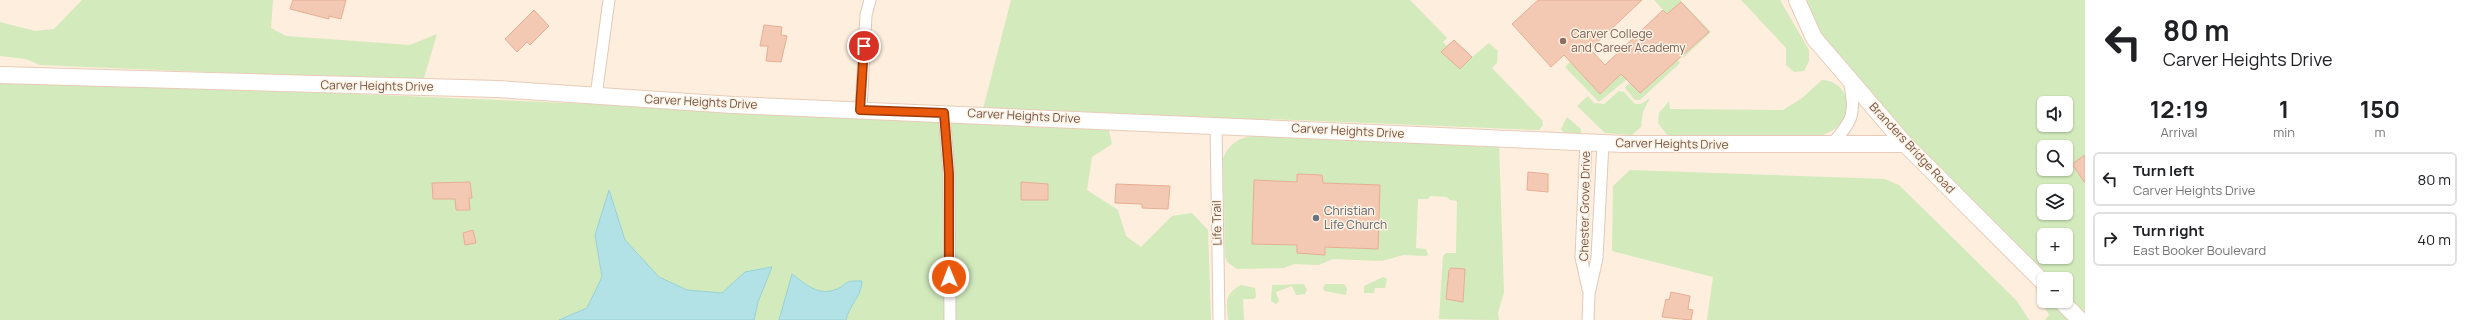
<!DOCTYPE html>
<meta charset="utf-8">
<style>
:root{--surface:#fff;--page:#f2f2f2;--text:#202124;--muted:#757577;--line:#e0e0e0}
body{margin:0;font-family:Manrope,sans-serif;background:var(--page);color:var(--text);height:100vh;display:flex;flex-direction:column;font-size:15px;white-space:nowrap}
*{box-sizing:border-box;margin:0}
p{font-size:13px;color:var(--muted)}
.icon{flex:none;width:22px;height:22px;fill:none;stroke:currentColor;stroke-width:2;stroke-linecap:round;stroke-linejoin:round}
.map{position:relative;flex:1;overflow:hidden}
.drawer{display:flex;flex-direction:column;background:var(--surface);width:380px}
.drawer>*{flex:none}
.top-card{background:#fff;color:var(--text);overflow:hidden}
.tools{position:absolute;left:2037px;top:96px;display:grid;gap:8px}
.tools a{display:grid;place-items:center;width:36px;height:36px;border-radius:6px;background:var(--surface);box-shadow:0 1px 3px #0004;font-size:20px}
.pin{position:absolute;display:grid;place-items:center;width:34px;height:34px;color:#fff;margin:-17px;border:2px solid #fff;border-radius:50%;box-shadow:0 1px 4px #0007}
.me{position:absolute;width:44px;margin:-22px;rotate:359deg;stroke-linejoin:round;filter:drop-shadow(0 0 3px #0008)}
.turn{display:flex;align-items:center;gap:14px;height:84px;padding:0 12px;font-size:18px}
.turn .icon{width:52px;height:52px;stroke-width:2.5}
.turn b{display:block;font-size:28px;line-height:34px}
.eta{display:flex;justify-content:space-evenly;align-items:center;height:68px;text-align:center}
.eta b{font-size:24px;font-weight:700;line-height:28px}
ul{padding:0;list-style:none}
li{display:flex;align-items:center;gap:12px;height:54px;margin:0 8px 6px;padding:0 4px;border:2px solid var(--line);border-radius:6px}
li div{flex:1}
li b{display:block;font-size:15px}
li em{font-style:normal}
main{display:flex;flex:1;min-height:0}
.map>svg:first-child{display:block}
.green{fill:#d2eabc;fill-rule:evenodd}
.water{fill:#b2e2e6;stroke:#98d2d8}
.building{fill:#f3c9b4;stroke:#e6ae94}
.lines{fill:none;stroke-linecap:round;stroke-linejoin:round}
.street-casing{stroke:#e0c9ba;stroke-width:13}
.secondary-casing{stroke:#e8ccb9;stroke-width:18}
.street{stroke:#fff;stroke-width:11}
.secondary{stroke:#fff;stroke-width:16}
.route-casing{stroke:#983908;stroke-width:10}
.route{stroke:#ea580c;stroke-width:7}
.education-dot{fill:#8d6e63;stroke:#fff3e4;stroke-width:1.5}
.worship-dot{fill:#6b7280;stroke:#fff3e4;stroke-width:1.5}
.labels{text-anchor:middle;stroke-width:3;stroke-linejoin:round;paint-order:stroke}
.education-label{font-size:12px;fill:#785e54;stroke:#fff3e4;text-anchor:start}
.street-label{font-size:12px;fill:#725346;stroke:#fff3e4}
.worship-label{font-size:12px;fill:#5b616d;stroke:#fff3e4;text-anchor:start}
</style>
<main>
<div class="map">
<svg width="2085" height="320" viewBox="0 0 2085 320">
<rect width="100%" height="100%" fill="#fdeedd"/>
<path class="green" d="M82,0H273L271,28L286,36L410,45L437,34L423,81L40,65L26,59L0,56V22L35,31L54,29Z
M1011,0H1410L1447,38L1443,42L1447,46L1454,40L1472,57L1489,43L1498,51L1497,63L1492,68L1542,120L1543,125L1539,130L1270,119L1271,127L982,113Z
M1654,0H1680L1711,32L1683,58L1682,57L1709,32L1681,2L1667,14Z
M1741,0H1780L1809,50V61L1804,71L1794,72L1786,65V48Z
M1801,0H2085V320L2066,301V279H2044L1895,132L1816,35ZM2044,103H2066V125H2044ZM2044,147H2066V169H2044ZM2044,191H2066V213H2044ZM2044,235H2066V257H2044Z
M1677,59L1680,63L1640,100H1635L1625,88L1630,82Z
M1570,62L1600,94L1622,73L1627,79L1599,102L1565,67Z
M27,80L1108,126L1112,144L1092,157L1087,190L1118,210L1126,236L1141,247L1172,216L1192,213L1208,230L1211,320H0V81Z
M1822,80C1843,81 1853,101 1843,120C1838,129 1829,132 1821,136H1668L1658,123L1659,113L1669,101L1670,109L1783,110L1802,98Z
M1619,91L1624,92L1635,104H1641L1650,98L1643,112L1641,127L1632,135L1605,133L1577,106L1588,96L1594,103L1604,104Z
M1567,117L1581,129V133H1564L1561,129Z
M1272,133L1499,142L1504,293L1498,312L1499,320L1439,319L1443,256L1446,253H1456L1457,201L1450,200L1447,197L1430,196L1428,199H1418L1416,248L1426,249L1428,255L1425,256L1403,255L1382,261L1333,259L1319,265L1294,264L1284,268L1237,269L1227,262L1225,256L1223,158C1234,135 1248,137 1272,133Z
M1630,170L1885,179L1899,185L2017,301L2029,320H1707L1713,277L1612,251L1613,186Z
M1383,277L1387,279L1385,288H1375L1374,293H1364V286Z
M1304,284L1307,290L1305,294L1296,295L1292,286L1276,292L1279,301L1276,304L1271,301L1272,285Z
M1325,284H1344L1347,288L1346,295L1325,291L1323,289Z
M1241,285L1255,288L1256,297L1254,299H1243L1244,320H1228C1227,302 1223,295 1241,285Z
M2035,288L2044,296V301H2050L2072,320H2045L2049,315Z"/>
<path class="water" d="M609,190L625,240L659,277L687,290L722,293L745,272L772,267L758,302L754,320H559L587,308L602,277L595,235Z
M792,274C804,283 818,296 834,290C848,286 841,280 862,281C862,296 849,305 846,320H779Z"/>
<path class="building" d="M293,0H346L341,19L329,16V19L290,9Z
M1538,0H1642L1590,49L1605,65L1663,10L1667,14L1681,2L1709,32L1640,93L1621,74L1600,94L1564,55L1551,67L1512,24Z
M534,10L549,26L530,45L527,42L517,52L505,39Z
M764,25L782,27L781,35L787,36L781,62L766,61L768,46H760Z
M1454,40L1472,57L1460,69L1441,52Z
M2085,155V183L2072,164Z
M1528,172L1548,174V192L1527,190Z
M1297,174L1322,175L1323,183L1380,185L1378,249L1325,247V255L1297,253V245L1252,244L1254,180L1297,182Z
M470,182L472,198H469L470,210H456L455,199H433L432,183Z
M1021,182L1048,184V200H1021Z
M1116,184L1170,186L1168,209L1142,208V204L1115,203Z
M473,230L476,243L465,245L463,233Z
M1451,268L1465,269L1463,302L1446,299L1449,270Z
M1671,292L1690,296L1688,309L1693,310L1691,320L1662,317L1666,299L1669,300Z"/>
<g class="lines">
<g class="street-casing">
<path id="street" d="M596,96L609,0
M861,110L866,15L870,0
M944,113L949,174L950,320
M1216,125L1219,320
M1586,142L1581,257L1588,289
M1831,145C1854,119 1856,114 1849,80
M1588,320L1589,294L1597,258L1603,143"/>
</g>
<g class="secondary-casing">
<path id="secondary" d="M1797,0L1814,38L1905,144L2044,283
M0,75L498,89L733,105L1624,144H1905
M2061,301L2080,320"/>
</g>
<use href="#street" class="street"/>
<use href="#secondary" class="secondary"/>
</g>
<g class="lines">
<g class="route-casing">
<path id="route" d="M864,46L860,110L944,113L949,174V277"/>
</g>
<use href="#route" class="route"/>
</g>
<circle class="education-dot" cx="1563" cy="41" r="4"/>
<circle class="worship-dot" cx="1316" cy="218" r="4"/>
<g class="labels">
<g class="education-label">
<text x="1571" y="38">Carver College<tspan x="1571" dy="14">and Career Academy</tspan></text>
</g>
<g class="street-label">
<text transform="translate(377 86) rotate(1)" y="4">Carver Heights Drive</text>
<text transform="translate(701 102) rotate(3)" y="4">Carver Heights Drive</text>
<text transform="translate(1024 116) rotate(3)" y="4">Carver Heights Drive</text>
<text transform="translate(1348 131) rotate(3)" y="4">Carver Heights Drive</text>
<text transform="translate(1672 144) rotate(1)" y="4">Carver Heights Drive</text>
<text transform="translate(1912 148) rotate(47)" y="4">Branders Bridge Road</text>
<text transform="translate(1585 206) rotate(-89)" y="4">Chester Grove Drive</text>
<text transform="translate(1217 223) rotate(-91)" y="4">Life Trail</text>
</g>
<g class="worship-label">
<text x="1324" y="215">Christian<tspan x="1324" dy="14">Life Church</tspan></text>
</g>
</g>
</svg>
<div class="tools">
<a><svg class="icon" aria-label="sound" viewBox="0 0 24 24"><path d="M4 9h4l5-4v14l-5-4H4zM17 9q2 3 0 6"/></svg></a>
<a><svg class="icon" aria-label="search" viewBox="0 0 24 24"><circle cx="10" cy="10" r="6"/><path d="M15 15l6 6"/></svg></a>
<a><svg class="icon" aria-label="layers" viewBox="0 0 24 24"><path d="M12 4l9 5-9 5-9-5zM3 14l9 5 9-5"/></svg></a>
<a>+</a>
<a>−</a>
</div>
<div class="pin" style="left:864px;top:46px;background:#d93025"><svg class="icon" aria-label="arrive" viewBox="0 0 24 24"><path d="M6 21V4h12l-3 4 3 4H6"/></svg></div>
<svg class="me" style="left:949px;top:277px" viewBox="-20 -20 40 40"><circle r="17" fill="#ea580c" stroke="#fff" stroke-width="3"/><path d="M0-11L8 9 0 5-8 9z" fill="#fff"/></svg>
</div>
<section class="drawer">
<div class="top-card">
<div class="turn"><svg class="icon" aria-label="left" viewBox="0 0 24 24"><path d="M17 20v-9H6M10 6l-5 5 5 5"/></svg><div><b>80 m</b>Carver Heights Drive</div></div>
</div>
<div class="eta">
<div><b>12:19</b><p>Arrival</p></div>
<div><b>1</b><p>min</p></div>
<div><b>150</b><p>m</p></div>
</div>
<ul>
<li><svg class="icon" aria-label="left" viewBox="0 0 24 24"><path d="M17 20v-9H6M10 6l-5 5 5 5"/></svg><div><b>Turn left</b><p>Carver Heights Drive</p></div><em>80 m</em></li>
<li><svg class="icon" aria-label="right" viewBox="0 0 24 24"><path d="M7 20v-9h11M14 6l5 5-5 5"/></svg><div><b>Turn right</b><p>East Booker Boulevard</p></div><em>40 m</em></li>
</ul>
</section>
</main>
